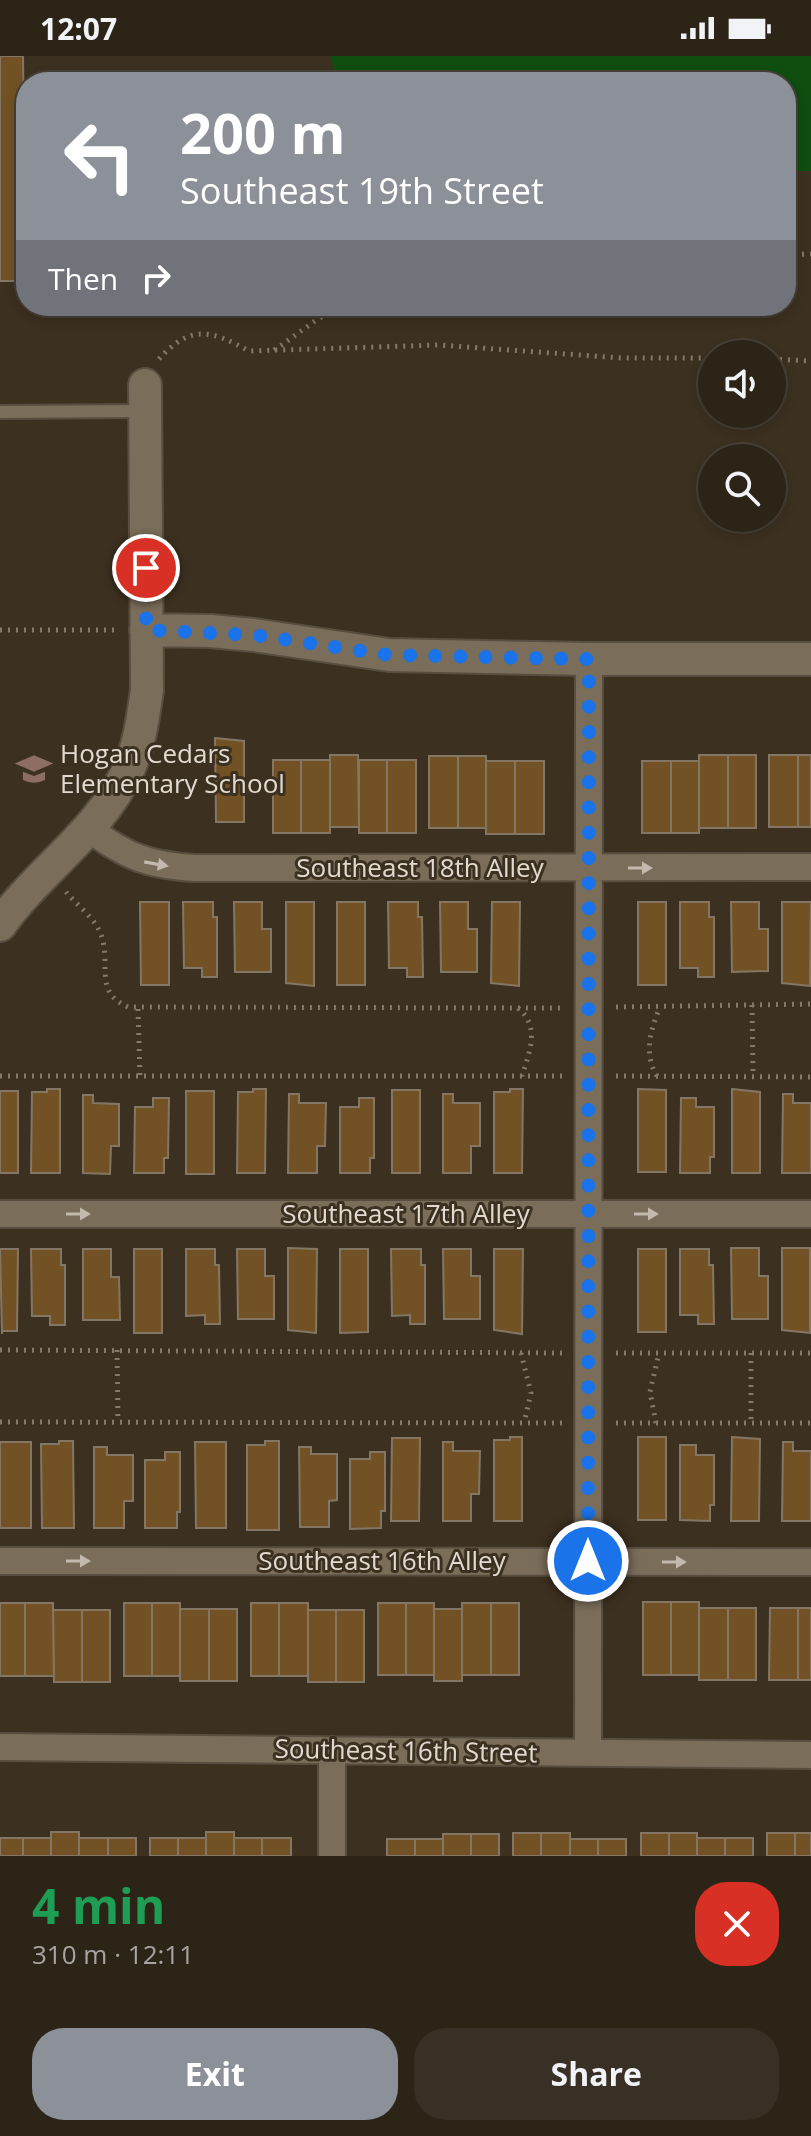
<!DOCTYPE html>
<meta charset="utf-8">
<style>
:root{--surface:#2d2418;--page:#393025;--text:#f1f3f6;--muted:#a7a4a2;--line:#484137;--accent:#8c9099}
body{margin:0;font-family:"Open Sans",sans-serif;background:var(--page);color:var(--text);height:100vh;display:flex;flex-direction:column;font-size:30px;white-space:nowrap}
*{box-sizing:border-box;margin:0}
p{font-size:26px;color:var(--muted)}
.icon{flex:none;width:44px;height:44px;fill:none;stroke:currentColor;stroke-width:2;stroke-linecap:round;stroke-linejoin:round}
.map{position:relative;height:1800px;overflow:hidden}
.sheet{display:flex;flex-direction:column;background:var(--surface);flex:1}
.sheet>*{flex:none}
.top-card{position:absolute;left:16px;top:16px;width:780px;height:244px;border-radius:32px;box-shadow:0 4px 12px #0003,0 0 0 2px var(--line);background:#8c9099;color:#fff;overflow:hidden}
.tools{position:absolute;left:698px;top:284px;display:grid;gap:16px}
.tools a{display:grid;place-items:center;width:88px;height:88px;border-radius:50%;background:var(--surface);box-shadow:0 4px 12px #0003,0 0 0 2px var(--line);font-size:40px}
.pin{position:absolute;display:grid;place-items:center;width:68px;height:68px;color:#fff;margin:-34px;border:4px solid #fff;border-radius:50%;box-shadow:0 2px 8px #0007}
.me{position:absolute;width:88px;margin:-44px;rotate:0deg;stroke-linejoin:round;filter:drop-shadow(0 0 6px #0008)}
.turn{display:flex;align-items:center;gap:28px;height:168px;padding:0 32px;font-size:36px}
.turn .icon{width:104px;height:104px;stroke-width:2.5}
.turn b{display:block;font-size:56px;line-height:68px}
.then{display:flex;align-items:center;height:76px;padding:0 32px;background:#0003;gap:16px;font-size:30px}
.round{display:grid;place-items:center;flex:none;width:84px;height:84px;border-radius:32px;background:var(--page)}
.summary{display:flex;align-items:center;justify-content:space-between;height:136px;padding:0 32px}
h1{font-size:48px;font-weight:700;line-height:60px;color:#1e9e55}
.primary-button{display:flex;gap:16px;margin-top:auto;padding:16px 32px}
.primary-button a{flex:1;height:92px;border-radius:32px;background:var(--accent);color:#fff;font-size:32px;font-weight:700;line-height:92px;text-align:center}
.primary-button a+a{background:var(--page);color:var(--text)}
.status{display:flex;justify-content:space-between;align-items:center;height:56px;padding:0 40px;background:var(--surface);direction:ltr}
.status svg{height:22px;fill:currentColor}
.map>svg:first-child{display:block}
.green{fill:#0f4d10}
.building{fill:#725224;stroke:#847664;stroke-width:2}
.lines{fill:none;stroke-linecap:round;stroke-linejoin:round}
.service-casing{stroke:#584e40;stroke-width:16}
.minor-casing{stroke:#584e40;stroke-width:30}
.tertiary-casing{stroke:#584e40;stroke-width:36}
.path{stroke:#83796c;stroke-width:5;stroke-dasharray:2 6;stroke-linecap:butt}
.service{stroke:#7a6d5a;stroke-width:12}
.minor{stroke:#7a6d5a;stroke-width:26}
.tertiary{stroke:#7a6d5a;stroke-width:32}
.oneway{fill:#c3b9ad}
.route{stroke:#1a73e8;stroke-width:14;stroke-dasharray:0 25.2}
.labels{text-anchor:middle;stroke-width:6;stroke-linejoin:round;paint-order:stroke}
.poi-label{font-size:26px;fill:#e2dad0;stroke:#3c3020;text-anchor:start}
.street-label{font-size:26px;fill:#e2dad0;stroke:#3c3020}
</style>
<div class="status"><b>12:07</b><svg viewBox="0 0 49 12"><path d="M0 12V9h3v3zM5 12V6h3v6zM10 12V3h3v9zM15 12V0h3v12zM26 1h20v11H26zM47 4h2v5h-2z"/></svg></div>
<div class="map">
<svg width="811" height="1800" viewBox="0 0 811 1800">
<rect width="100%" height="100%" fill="#3c3020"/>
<path class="green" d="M330,0H811V115H786V26H338Z"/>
<path class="building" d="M0,0H23L26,225H0Z
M215,682L244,685V766H216Z
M330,699H358L359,771H330Z
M699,699H728V772H699Z
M728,699H756V772H728Z
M769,699H798V771H769Z
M798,699H811V771H798Z
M429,700H458V772H429Z
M458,700H486V772H458Z
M273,704H301V777H273Z
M301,704H330V777H301Z
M359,704H387V777H359Z
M387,704H416V777H387Z
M486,705H515V778H486Z
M515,705H544V778H515Z
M642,705H671V777H642Z
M671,705H699V777H671Z
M140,846H169V929H141Z
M183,846H213V861H217V921H202V912H184Z
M234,846H262V873H271V916H235Z
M286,846H314V930L286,927Z
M337,846H365V929H337Z
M388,846H418V861H422L423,921H407V912H389Z
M440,846H468V873H477V916H441Z
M492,846H520L519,930L491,927Z
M638,846H666V929H638Z
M680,846H709V861H714V921H698V912H680Z
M731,846H759V873H768V915L732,916Z
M782,846H811L810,930L782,927Z
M47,1033H60V1117H31L32,1036H47Z
M253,1033H266L265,1117H237L238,1036H253Z
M510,1033H523L522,1117H494V1036H510Z
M638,1033L666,1034V1116H638Z
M732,1033L760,1036V1117H732Z
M392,1034H420V1117H392Z
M0,1035H18V1117H0Z
M186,1035H214V1118H186Z
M289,1038H299V1047H326L325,1090H317V1117H288Z
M443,1038H453V1047H480V1090H471V1117H443Z
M783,1038H793V1047H811V1117H782Z
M83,1039H93V1047L119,1048V1090H111L110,1118L83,1117Z
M153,1042H169L168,1102H164V1117H134L135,1051H153Z
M359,1042H374V1102H370V1117H340V1051H359Z
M681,1042H696V1051H714V1101H710V1117H680Z
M288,1192L317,1193L316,1277L288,1274Z
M731,1192H759V1220H768V1263H732Z
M782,1192H810V1277L782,1274Z
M0,1193H18L17,1275H2V1278Z
M31,1193H61V1209H65V1269H50V1260H32Z
M83,1193H111V1221H119L120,1264H83Z
M134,1193H162V1277H134Z
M186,1193H215V1209H219L220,1268H205V1259L186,1260Z
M237,1193H265V1220H274V1263H238Z
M340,1193H368V1276L340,1277Z
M391,1193H421V1209H425V1268H410V1259L392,1260Z
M443,1193H471V1220H480V1263H444Z
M494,1193H523L522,1278L494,1274Z
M638,1193H666V1276H638Z
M680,1193H709V1209H713L714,1268H698V1259H680Z
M510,1381H522V1465H494V1384H510Z
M638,1381H666V1464H638Z
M732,1381L760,1383L759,1465H731Z
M392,1382H420L419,1465H391Z
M59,1385H73L74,1472H42L41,1388H59Z
M265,1385H279V1474H247V1389H265Z
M0,1386H31V1472H0Z
M195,1386H226V1472H196Z
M443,1386H453V1395H480L479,1438H471V1465H443Z
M783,1386H793V1395H811V1465H782Z
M680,1389H696V1399H714V1449H710V1465L680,1464Z
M94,1391H107V1399H133V1445H124V1472H94Z
M299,1391H311V1398H337V1444L329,1445V1471H300Z
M165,1396H180V1456H177V1472H145V1404H165Z
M370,1396H385V1455H381V1472L350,1473V1403H370Z
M643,1546H671V1619H643Z
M671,1546H699V1619H671Z
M0,1547H25V1620H0Z
M25,1547H53L54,1620H25Z
M124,1547H152V1620H124Z
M152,1547H180V1620H152Z
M251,1547H279V1620H251Z
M279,1547H308V1620H279Z
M378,1547H406V1619H378Z
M406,1547H434V1619H406Z
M462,1547H491V1619H462Z
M491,1547H519V1619H491Z
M699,1552H728V1624H699Z
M728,1552H756V1624H728Z
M770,1552H798V1624H769Z
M798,1552H811V1624H798Z
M180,1553H209V1625H180Z
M209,1553H237V1625H209Z
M434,1553H462V1625H434Z
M53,1554H82V1626H54Z
M82,1554H110V1626H82Z
M308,1554H336V1626H308Z
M336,1554H364V1626H336Z
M51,1776H79V1800H51Z
M206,1776H234V1800H206Z
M513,1777H541V1800H513Z
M541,1777H570V1800H541Z
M641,1777H669V1800H641Z
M669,1777H697V1800H669Z
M767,1777H795V1800H767Z
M795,1777H811V1800H795Z
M443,1778H471V1800H443Z
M471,1778H499V1800H471Z
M0,1782H23V1800H0Z
M23,1782H51V1800H23Z
M79,1782H108V1800H79Z
M108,1782H136V1800H108Z
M150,1782H178V1800H150Z
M178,1782H206V1800H178Z
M234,1782H262V1800H234Z
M262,1782H291V1800H262Z
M697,1782H725V1800H697Z
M725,1782H753V1800H725Z
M387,1783H415V1800H387Z
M415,1783H443V1800H415Z
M570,1783H598V1800H570Z
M598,1783H626V1800H598Z"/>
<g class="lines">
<g class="service-casing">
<path id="service" d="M0,356L142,355"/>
</g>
<g class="minor-casing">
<path id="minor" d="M88,772C125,800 147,809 194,812L811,811
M0,1158H811
M0,1505L811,1506
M0,1691L811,1699
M332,1694V1800
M588,1697L589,603"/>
</g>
<g class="tertiary-casing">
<path id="tertiary" d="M146,574L210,575L254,579L389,599L589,603H811
M0,869C39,814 101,775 129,712C140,687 143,661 147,634L145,329"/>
</g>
<path class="path" d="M786,199L811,198
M274,294C298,279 317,260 343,250
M159,303C190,268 211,274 249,295L439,289L622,302H712
M772,303L811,305
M0,574H117
M66,836C76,848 92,860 99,874C114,905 91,935 128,951L562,952
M752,949L753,1021
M616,951L811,948
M518,952C541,971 529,997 522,1020
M138,953L140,1020
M0,1020H562
M616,1020L811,1021
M657,1020C643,998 651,972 660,951
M0,1294L562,1297
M117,1294L118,1366
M521,1297L531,1337L524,1367
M616,1297H811
M751,1297V1367
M0,1366L562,1367
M616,1367H811
M656,1367L650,1336L659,1297"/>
<use href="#service" class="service"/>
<use href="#minor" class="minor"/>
<use href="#tertiary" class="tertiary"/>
</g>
<defs><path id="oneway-solid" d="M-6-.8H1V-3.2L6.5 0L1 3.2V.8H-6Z" transform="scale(2)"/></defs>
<g class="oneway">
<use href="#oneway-solid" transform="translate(156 808) rotate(10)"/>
<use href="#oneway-solid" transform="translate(640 812)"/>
<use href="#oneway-solid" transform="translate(78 1158)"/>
<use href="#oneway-solid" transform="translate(646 1158)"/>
<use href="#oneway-solid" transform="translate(78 1505)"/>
<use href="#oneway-solid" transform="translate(674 1506)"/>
</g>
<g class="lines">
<path class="route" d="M146,512V574L254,579L389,599L589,603L588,1505"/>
</g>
<defs>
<g id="school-bare" transform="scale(2.76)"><path d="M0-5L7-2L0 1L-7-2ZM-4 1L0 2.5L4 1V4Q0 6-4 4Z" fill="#8d6e63" stroke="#3c3020" stroke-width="2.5" paint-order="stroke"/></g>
</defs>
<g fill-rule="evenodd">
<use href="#school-bare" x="34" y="713"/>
</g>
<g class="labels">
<g class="poi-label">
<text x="60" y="707">Hogan Cedars<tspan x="60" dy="30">Elementary School</tspan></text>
</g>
<g class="street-label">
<text x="420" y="821">Southeast 18th Alley</text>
<text x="406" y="1167">Southeast 17th Alley</text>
<text x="382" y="1514">Southeast 16th Alley</text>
<text transform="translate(406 1695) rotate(1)" y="9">Southeast 16th Street</text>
</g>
</g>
</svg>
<div class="tools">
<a><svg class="icon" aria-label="sound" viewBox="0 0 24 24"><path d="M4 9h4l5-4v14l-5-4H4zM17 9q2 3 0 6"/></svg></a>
<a><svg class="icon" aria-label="search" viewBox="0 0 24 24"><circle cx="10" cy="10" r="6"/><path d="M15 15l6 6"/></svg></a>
</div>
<div class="pin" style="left:146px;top:512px;background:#d93025"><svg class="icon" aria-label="arrive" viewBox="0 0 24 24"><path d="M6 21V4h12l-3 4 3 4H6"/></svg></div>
<svg class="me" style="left:588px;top:1505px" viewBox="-20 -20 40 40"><circle r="17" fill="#1a73e8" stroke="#fff" stroke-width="3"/><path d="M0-11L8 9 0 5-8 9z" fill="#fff"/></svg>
<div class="top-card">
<div class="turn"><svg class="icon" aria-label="left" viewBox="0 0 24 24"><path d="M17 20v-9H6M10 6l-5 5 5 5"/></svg><div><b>200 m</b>Southeast 19th Street</div></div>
<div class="then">Then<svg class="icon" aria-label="right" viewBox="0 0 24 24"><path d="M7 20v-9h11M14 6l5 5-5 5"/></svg></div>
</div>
</div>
<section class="sheet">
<div class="summary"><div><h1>4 min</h1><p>310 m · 12:11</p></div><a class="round" style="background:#d93025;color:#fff"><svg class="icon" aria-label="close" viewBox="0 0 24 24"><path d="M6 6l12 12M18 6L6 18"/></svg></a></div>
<div class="primary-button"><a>Exit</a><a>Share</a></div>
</section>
